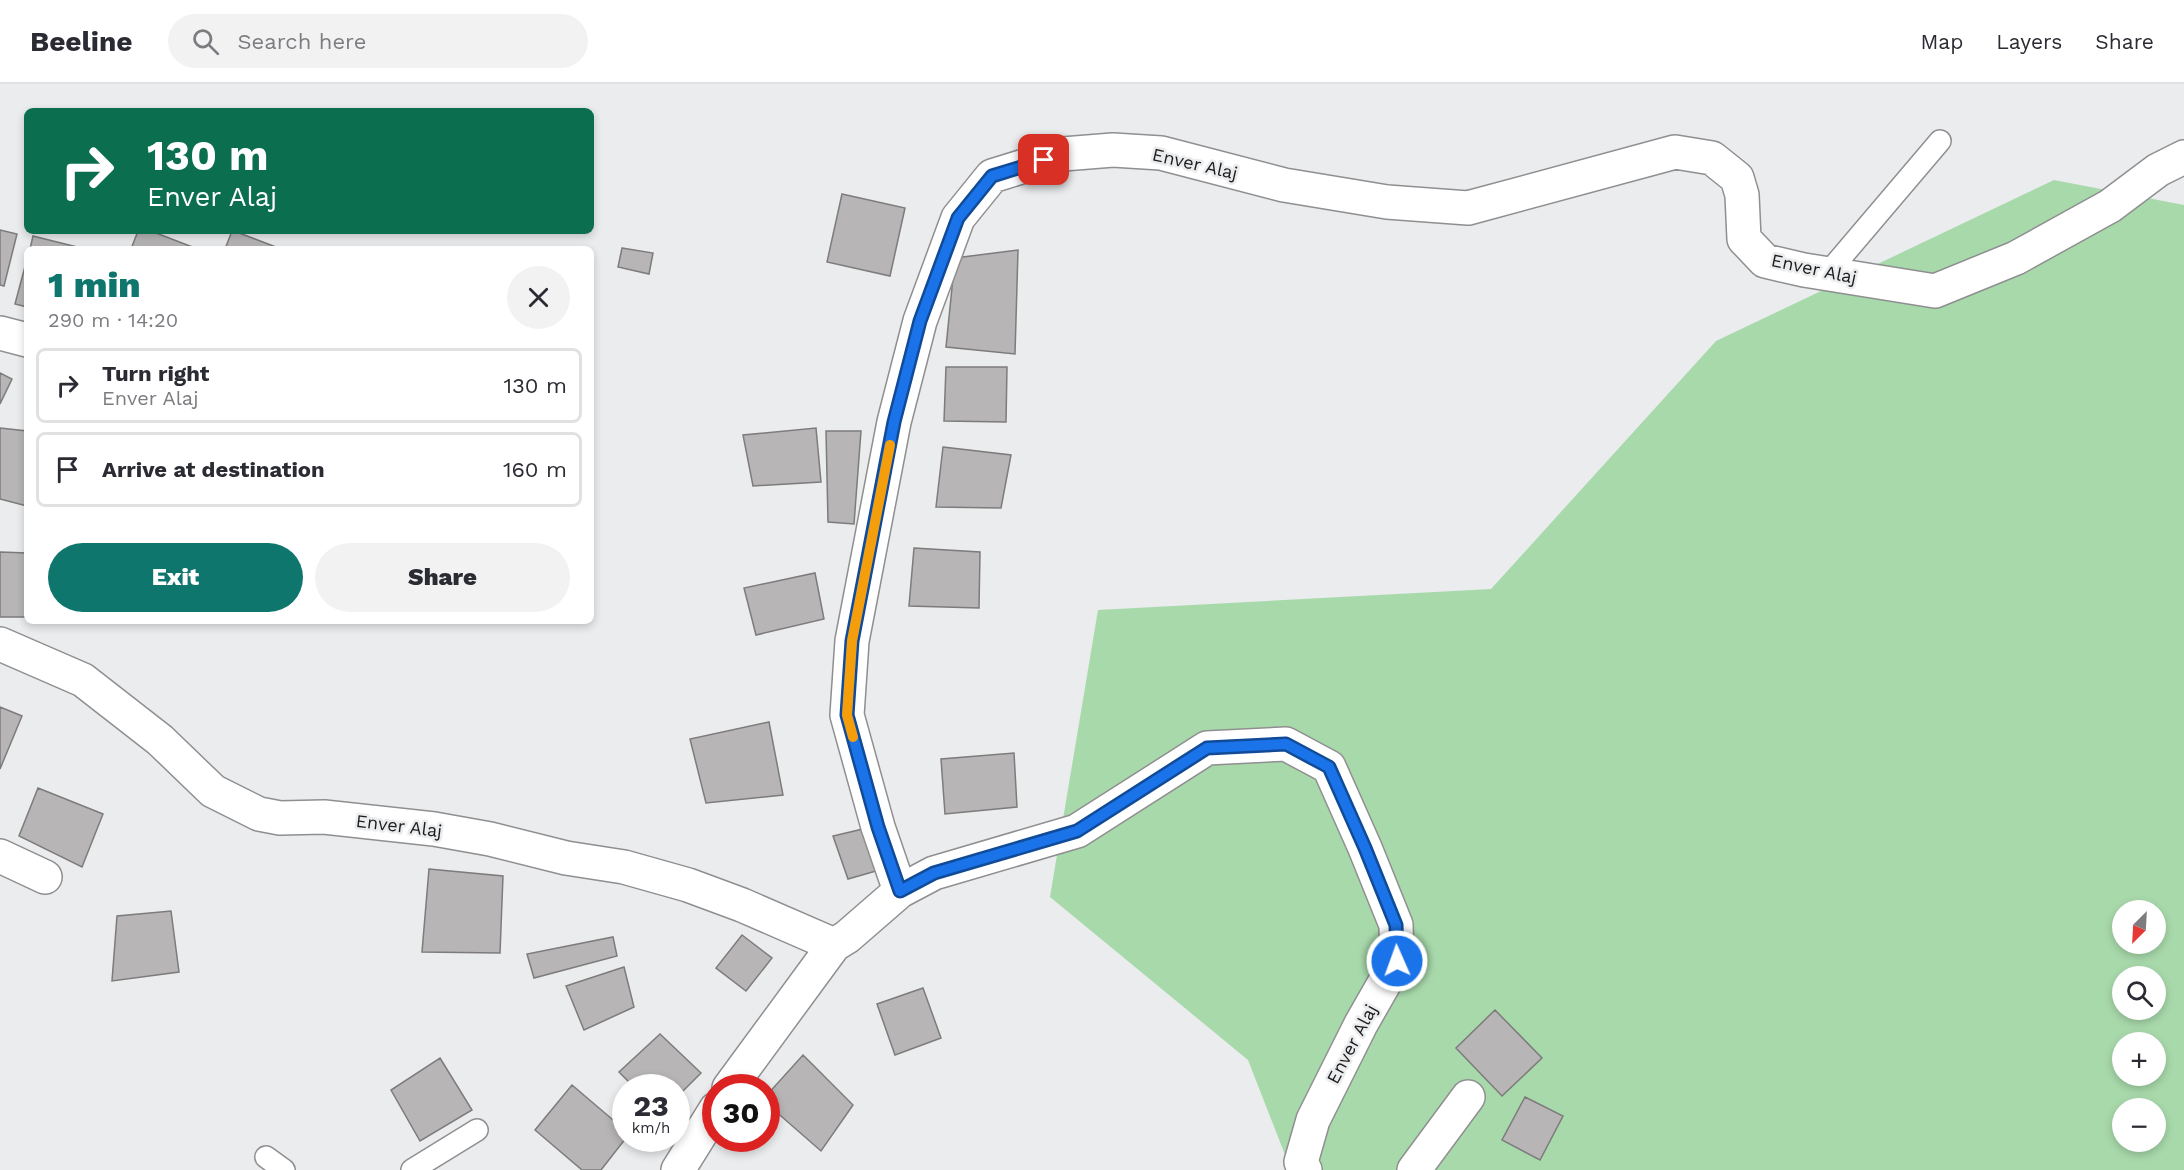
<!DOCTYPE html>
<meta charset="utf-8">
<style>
:root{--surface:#fff;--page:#f2f2f3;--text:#2b2b33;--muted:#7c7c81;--line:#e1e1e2;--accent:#0f766e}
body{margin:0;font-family:"Work Sans",sans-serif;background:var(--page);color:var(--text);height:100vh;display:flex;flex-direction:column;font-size:22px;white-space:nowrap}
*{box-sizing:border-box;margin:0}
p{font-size:20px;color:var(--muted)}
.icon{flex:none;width:33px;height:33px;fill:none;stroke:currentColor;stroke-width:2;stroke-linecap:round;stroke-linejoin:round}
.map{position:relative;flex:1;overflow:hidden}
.sheet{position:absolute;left:24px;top:162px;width:570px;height:378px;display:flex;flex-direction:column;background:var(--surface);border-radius:9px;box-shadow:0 3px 9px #0003}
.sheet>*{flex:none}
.hud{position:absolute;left:24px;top:24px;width:570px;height:126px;border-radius:9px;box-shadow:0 3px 9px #0003;background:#0b6e4f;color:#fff;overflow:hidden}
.needle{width:39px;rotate:204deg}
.buttons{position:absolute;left:2112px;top:816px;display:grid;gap:12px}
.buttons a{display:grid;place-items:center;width:54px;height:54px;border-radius:50%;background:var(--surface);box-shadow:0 3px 9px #0003;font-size:30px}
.speed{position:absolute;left:612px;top:990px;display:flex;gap:12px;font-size:30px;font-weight:700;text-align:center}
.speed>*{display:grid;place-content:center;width:78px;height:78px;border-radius:50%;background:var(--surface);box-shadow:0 3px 9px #0003;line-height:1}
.speed small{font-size:15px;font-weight:400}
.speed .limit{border:9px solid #d22;background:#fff;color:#111}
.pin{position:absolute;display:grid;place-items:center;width:51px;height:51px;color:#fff;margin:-26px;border-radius:12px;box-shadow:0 3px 9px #0006}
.me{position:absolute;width:66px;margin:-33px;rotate:358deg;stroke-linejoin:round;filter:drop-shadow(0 0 4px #0008)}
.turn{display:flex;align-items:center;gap:21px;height:126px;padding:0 24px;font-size:27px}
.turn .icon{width:78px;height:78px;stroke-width:2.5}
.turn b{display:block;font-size:42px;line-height:51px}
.round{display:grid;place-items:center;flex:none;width:63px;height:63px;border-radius:32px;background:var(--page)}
.summary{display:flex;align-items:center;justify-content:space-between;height:102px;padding:0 24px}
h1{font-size:36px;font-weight:800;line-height:45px;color:var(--accent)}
.action{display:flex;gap:12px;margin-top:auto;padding:12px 24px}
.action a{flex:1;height:69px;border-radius:36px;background:var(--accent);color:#fff;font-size:24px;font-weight:800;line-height:69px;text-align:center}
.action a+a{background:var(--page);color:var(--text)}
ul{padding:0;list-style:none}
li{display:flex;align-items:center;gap:18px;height:75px;margin:0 12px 9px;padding:0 12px;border:3px solid var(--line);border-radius:9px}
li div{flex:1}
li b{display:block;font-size:22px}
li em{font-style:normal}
header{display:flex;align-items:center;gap:36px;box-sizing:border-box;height:84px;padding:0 30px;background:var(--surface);border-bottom:2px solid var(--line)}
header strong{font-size:28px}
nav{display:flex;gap:33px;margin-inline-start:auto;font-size:21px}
.search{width:420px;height:54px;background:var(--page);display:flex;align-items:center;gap:15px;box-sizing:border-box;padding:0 21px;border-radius:33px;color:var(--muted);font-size:22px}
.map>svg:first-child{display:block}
.green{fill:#a8d9ab;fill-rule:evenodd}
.building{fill:#b7b5b5;stroke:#7d7b7b;stroke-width:1.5}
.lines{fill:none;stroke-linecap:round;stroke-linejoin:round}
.lane-casing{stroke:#8f8f91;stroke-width:24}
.street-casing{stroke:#8f8f91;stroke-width:36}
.lane{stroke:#fff;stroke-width:21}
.street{stroke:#fff;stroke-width:33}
.route-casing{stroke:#114b97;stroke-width:15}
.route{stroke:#1a73e8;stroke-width:10}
.slow{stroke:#f59e0b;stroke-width:10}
.labels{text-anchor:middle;stroke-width:5;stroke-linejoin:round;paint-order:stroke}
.street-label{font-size:18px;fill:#1c1c1d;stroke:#ebecee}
</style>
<header>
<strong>Beeline</strong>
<div class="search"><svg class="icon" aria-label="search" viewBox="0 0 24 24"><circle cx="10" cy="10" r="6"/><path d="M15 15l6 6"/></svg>Search here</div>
<nav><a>Map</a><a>Layers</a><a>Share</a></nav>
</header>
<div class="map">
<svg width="2184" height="1086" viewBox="0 0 2184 1086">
<rect width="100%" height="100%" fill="#ebecee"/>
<path class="green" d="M2054,96L2184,121V1086H1291L1248,976L1050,813L1098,526L1491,505L1716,257ZM2122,826H2156V860H2122ZM2122,892H2156V926H2122ZM2122,958H2156V992H2122ZM2122,1024H2156V1058H2122Z"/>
<path class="building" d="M842,110L905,124L890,192L827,178Z
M0,146L17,150L4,202L0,201Z
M138,147H151L195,164L131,165Z
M232,147H234L281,165H225Z
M33,152L85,165H30Z
M622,164L653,169L649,190L618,183Z
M1018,166L1015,270L946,263L955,174Z
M27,175V223L15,220Z
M946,283H1007L1006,338L944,337Z
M0,289L12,295L0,320Z
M0,344L27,347V422L0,415Z
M816,344L821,398L753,402L743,351Z
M826,347H861L854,440L828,438Z
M943,363L1011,371L1001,424L936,423Z
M914,464L980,468L979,524L909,522Z
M0,468L27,469V533H0Z
M815,489L824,535L756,551L744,504Z
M0,623L22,632L0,685Z
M769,638L783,711L706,719L690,655Z
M1014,669L1017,723L945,730L941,675Z
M38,704L103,730L82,783L19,752Z
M863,745L876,787L848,795L833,752Z
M429,785L503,792L500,869L422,868Z
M171,827L179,888L112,897L117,832Z
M742,851L772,874L746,907L716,884Z
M613,853L617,872L534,894L527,870Z
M624,883L634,923L584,946L566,902Z
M923,904L941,954L895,971L877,920Z
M1495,926L1542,974L1502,1012L1456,964Z
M660,950L701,989L676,1014V1004H635L619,988Z
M803,971L853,1021L821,1067L766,1019V1012Z
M440,974L472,1026L420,1057L391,1006Z
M572,1001L626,1047V1054L601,1086H582L535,1046Z
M1525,1013L1563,1032L1540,1076L1502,1056Z"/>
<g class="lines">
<g class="lane-casing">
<path id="lane" d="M1827,190L1940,57
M266,1073L284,1086
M412,1086L477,1046"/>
</g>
<g class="street-casing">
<path id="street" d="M0,249L27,256
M0,560L83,596L160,656L213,707L259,730L280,734L324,733L434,745L490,755L566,774L624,783L688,801L742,821L834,861
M0,772L45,793
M900,807L878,743L847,631L852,557L894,338L920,237L958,134L992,92L1063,70L1113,66L1161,69L1284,101L1387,118L1468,124L1675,68L1712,74L1737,94L1742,111L1744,155L1765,177L1804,186L1935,207L2016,174L2110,122L2158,86L2184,73
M729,1004L834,861L847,853L900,807L934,789L1077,747L1207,664L1286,660L1329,683L1365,764L1396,841L1397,877L1361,940L1313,1036L1301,1078L1305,1086
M678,1086L716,1025
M1414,1086L1468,1013"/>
</g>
<use href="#lane" class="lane"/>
<use href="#street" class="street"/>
</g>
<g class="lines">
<g class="route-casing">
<path id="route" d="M1044,76L992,92L958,134L920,237L894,338L852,557L847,631L878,743L900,807L934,789L1077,747L1207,664L1286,660L1329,683L1365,764L1396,841L1397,877"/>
</g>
<use href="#route" class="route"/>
<path class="slow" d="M853,653L847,631L852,557L890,361"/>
</g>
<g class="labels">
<g class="street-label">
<text transform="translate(1195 80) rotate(13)" y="6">Enver Alaj</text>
<text transform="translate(1814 185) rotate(12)" y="6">Enver Alaj</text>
<text transform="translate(399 742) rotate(7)" y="6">Enver Alaj</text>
<text transform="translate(1352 960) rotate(-62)" y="6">Enver Alaj</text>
</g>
</g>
</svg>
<div class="buttons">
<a><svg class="needle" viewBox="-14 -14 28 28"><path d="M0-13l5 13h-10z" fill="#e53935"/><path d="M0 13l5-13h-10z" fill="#7c7c81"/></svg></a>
<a><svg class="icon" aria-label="search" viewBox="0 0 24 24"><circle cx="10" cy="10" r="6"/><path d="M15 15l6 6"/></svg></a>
<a>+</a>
<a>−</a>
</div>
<div class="speed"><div>23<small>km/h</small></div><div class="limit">30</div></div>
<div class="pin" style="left:1044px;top:76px;background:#d93025"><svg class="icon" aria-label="arrive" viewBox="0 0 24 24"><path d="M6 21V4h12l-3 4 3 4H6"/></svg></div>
<svg class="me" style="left:1397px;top:877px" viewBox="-20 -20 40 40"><circle r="17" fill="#1a73e8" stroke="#fff" stroke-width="3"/><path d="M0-11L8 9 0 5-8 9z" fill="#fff"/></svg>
<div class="hud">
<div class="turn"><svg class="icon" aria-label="right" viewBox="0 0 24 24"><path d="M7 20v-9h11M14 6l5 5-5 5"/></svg><div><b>130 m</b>Enver Alaj</div></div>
</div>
<section class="sheet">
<div class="summary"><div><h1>1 min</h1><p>290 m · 14:20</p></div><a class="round"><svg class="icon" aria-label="close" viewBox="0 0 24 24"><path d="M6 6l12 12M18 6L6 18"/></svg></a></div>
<ul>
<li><svg class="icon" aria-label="right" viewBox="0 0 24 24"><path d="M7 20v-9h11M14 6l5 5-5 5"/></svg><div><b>Turn right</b><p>Enver Alaj</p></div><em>130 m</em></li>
<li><svg class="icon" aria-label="arrive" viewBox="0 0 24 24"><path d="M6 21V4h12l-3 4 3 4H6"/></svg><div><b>Arrive at destination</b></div><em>160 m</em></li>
</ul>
<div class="action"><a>Exit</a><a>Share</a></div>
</section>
</div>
